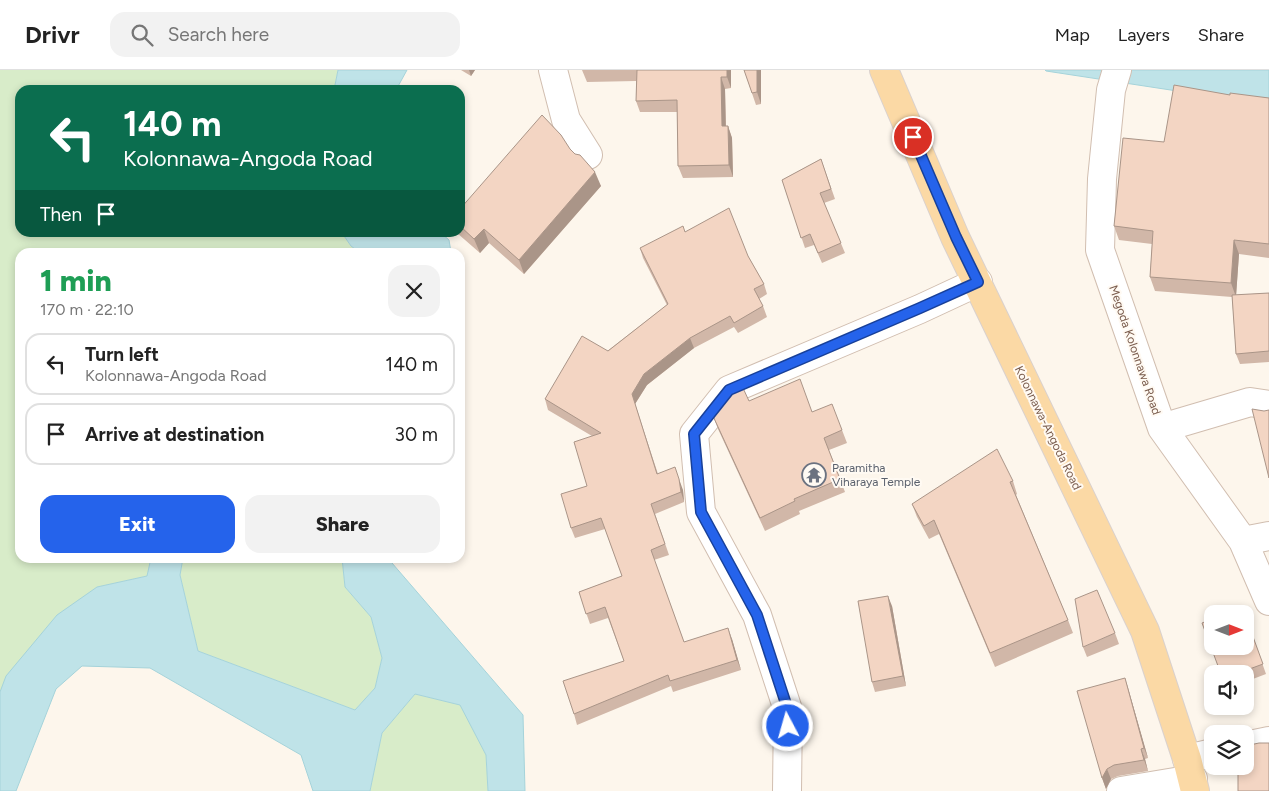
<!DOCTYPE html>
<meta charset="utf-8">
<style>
:root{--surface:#fff;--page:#f2f2f2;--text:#222;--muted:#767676;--line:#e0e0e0;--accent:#2563eb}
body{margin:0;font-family:Figtree,sans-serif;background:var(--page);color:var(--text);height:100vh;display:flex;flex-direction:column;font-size:19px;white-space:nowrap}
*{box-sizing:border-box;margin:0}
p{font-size:16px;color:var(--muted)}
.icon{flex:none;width:28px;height:28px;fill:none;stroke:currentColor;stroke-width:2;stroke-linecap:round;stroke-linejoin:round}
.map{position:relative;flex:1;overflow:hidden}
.sheet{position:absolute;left:15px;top:178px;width:450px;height:315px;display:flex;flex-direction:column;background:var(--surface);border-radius:15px;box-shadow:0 2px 8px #0003}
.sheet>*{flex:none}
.banner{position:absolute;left:15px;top:15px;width:450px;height:152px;border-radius:15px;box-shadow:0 2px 8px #0003;background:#0b6e4f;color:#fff;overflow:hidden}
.needle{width:32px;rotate:90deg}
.fabs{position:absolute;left:1204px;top:535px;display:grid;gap:10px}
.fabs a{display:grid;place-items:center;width:50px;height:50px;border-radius:10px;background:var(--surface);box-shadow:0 2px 8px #0003;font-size:25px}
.pin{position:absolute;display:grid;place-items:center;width:42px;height:42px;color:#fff;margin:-21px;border:2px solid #fff;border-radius:50%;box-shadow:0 1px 5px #0007}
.me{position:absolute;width:55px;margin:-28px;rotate:354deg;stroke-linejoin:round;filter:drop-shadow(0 0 4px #0008)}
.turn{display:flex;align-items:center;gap:18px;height:105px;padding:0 25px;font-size:22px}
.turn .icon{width:65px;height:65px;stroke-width:2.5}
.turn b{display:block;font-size:35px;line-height:42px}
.then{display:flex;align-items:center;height:48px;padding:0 25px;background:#0003;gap:10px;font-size:19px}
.round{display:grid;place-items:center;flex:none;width:52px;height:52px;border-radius:15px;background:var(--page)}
.overview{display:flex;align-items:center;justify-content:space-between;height:85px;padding:0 25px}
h1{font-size:30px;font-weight:800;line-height:38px;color:#1e9e55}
.cta{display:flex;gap:10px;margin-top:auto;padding:10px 25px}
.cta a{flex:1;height:58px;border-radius:15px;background:var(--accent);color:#fff;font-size:20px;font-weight:800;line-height:58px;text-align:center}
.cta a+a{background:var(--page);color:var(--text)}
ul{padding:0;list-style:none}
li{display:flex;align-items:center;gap:15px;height:62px;margin:0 10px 8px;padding:0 15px;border:2px solid var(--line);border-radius:15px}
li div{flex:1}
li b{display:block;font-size:19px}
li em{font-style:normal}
header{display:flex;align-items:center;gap:30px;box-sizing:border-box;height:70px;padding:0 25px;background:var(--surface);border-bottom:1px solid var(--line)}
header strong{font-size:24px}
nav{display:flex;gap:28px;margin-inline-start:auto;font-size:18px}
.search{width:350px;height:45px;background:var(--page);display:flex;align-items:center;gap:12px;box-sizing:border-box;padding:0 18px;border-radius:15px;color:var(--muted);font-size:19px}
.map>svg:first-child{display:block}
.green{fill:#d8ecc9}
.water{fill:#bfe3e8;stroke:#a5d3da}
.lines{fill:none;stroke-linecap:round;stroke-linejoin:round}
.minor-casing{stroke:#d1beb0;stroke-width:30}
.primary-casing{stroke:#dad1cd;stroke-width:30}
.minor{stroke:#fff;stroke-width:28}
.primary{stroke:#fbd9a5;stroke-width:28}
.wall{fill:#d1b7a8}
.shaded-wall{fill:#aa9588}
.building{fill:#f3d5c3;stroke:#aa9588}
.route-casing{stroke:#184099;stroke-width:12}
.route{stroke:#2563eb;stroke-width:9}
.labels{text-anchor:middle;stroke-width:4;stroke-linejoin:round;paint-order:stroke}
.street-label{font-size:12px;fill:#7a5c4d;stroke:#fffaf3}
.worship-label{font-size:12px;fill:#5b616d;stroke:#fffaf3;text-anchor:start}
</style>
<header>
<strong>Drivr</strong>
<div class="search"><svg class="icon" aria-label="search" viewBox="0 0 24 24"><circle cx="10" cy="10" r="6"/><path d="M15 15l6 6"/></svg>Search here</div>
<nav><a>Map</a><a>Layers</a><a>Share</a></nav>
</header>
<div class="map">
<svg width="1269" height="721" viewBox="0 0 1269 721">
<rect width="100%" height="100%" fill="#fdf6ec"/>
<path class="green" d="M0,0H338L334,20H20V162L342,163L351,176L359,182H20V488H151L147,506L98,517L0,622Z
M183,488H342L345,517L371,547L382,588L375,618L355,640L198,581L180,505Z
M415,624L461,635L486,685L488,721H370L382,663Z"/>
<path class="water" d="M338,0H407L396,20H334Z
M1045,0H1269V35L1046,1Z
M342,163H441L449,170L451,182H359L351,176Z
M151,488H183L180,505L198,581L355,640L375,618L382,588L371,547L345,517L342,488H391L392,493L523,645L525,721H488L486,685L460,635L415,624L382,663L370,721H313L301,685L150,598L82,596L56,619L16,721H0V622L6,606L57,545L97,517L147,506Z"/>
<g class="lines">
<g class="minor-casing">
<path id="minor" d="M553,0L566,50L588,85
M1117,0L1111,20L1102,109L1100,180L1162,358L1243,471L1269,531
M1162,358L1250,332L1269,335
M1243,471L1269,466
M1245,676L1269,671
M1187,689L1212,683
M787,721L788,640L757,545L701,442L694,364L729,320L920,239L978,212
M1121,721L1193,709"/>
</g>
<g class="primary-casing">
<path id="primary" d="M884,0L955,167L1145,561L1187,689L1195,721"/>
</g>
<use href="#minor" class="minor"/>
<use href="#primary" class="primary"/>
</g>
<path class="wall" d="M461,0H475L471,6Z
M582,0H731V18L725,19L726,56H728L732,68L733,107L683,108L678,96L677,42H640L636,31V11L587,12Z
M744,0H761V34L756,35Z
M1230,25L1269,28V188L1239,184L1236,225L1269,223V292L1240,294L1236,284L1232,227L1155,221L1150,207L1152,174L1119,170L1114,156L1164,72Z
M570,79L601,116L524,204L489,173L480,183L457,163L460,162V139Z
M821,89L835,129L824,133L845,183L822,193L814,175L805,178L782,110Z
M685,162L748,186L764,214L767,224L759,229L763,236L767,247L738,263L734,257L694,278L647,315L635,334L658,404L683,420L684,432L655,444L669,485L654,490L684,572L732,569L741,600L673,622L671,616L577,655L574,644L624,591L608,548L590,554L579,522L622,506L605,459L575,468L571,458L587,416L592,366L548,340L545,329L667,235L643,188L640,178Z
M749,331L812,342L842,360L847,373L829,380L845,422L799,441L800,444L765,461L718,359L713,346Z
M1013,411L1017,424L1016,425L1068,550L1073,563L995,597L939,464L929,469L917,447L912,434Z
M892,536L906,616L875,622L872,612Z
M1245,545L1266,604L1245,612V604H1221Z
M1115,563L1119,574L1087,587L1083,577Z
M1125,608L1128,618L1148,688L1145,689L1148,701L1118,706L1111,709L1106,719L1102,708Z"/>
<path class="shaded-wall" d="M469,0H475L471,6Z
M727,0H731V18L727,7Z
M757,0H761V34L757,22Z
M721,7L725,19L726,68L722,56Z
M728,56L732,68L733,107L729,95Z
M595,102L601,116L524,204L519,190Z
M484,159L489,173L480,183L474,169Z
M1234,170L1239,184L1236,227L1231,213Z
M690,268L694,278L647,315L635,334L661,415L632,324L644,304Z
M679,409L683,420L684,432L681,422Z
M888,526L892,536L906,616L903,606Z
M728,558L732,569L741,600L737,590Z
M1125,608L1128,618L1148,688L1144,678Z
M1141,679L1145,689L1148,701L1144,690Z
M1107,699L1111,709L1106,719L1102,708Z"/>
<path class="building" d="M637,0H727V7H721L722,56H728L729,95L678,96L677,30L636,31Z
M744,0H757V22L752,23Z
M1174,15L1230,25V23L1269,28V174L1234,170L1231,213L1150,207L1153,161L1114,156L1123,68L1164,72Z
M542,45L561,65L570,79L575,84L580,85L595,102L519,190L484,159L474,169L460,156V139Z
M821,89L831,119L820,123L841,173L818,183L810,164L801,168L782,110Z
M729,138L748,186L764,214L754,219L763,236L734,253L730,246L690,268L644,304L632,324L657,404L675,397L679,409L681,422L651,434L665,474L651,480L684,572L728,558L737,590L670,611L668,605L574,644L563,611L624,591L605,537L586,544L579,522L622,506L601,448L571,458L561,424L587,416L574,372L601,363L545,329L582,266L608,281L668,234L640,178L683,156L685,162Z
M1269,223V281L1236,284L1232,225Z
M800,309L812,342L832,334L842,360L824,368L840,409L794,429L795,431L760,448L713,346L732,323L743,318L749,331Z
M1252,339L1264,341L1269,340V408Z
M997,379L1013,411L1010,412L1068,550L990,583L934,450L924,456L912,434Z
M1097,520L1115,563L1083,577L1075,529Z
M888,526L903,606L872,612L858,531Z
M1243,539L1244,544H1228Z
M1245,545L1263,594L1236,604H1221L1202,553L1212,549V576H1245Z
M1125,608L1144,678L1141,679L1144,690L1114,695L1107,699L1102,708L1077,621Z
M1259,673H1269V721H1238V696H1245V676Z"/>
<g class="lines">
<g class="route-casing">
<path id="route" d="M788,656V640L757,545L701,442L694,364L729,320L920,238L978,212L956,167L913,67"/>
</g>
<use href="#route" class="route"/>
</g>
<defs>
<g id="temple-ring" transform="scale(1.25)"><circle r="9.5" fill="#fffaf3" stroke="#6b7280" stroke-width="1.5"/><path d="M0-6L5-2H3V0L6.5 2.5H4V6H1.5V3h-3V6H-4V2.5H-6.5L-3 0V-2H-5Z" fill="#6b7280"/></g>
</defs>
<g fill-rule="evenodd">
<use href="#temple-ring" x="814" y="405"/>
</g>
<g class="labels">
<g class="street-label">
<text transform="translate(1135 280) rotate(71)" y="4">Megoda Kolonnawa Road</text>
<text transform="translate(1048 358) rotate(64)" y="4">Kolonnawa-Angoda Road</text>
</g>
<g class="worship-label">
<text x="832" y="402">Paramitha<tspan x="832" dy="14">Viharaya Temple</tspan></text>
</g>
</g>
</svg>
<div class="fabs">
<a><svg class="needle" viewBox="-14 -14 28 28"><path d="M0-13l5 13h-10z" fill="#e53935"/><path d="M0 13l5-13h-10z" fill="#767676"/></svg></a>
<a><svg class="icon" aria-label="sound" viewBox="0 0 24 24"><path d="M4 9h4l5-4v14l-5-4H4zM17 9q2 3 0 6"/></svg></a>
<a><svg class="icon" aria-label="layers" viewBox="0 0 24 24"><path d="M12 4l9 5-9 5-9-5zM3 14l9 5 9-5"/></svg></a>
</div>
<div class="pin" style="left:913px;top:67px;background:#d93025"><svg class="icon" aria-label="arrive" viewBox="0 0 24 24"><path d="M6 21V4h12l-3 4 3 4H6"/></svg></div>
<svg class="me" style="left:788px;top:656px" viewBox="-20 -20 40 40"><circle r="17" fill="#2563eb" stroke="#fff" stroke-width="3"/><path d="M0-11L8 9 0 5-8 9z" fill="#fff"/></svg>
<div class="banner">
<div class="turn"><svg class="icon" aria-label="left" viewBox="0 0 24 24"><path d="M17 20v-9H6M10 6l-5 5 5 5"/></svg><div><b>140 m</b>Kolonnawa-Angoda Road</div></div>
<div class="then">Then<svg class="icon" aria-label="arrive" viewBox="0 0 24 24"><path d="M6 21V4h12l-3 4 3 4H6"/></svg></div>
</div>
<section class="sheet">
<div class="overview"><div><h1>1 min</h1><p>170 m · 22:10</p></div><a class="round"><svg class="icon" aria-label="close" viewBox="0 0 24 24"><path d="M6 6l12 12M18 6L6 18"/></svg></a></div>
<ul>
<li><svg class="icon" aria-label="left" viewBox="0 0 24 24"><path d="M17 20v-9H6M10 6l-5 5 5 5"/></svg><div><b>Turn left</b><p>Kolonnawa-Angoda Road</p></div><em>140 m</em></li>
<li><svg class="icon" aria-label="arrive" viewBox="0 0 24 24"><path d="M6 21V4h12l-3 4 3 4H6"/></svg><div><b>Arrive at destination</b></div><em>30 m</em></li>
</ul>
<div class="cta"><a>Exit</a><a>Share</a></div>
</section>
</div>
